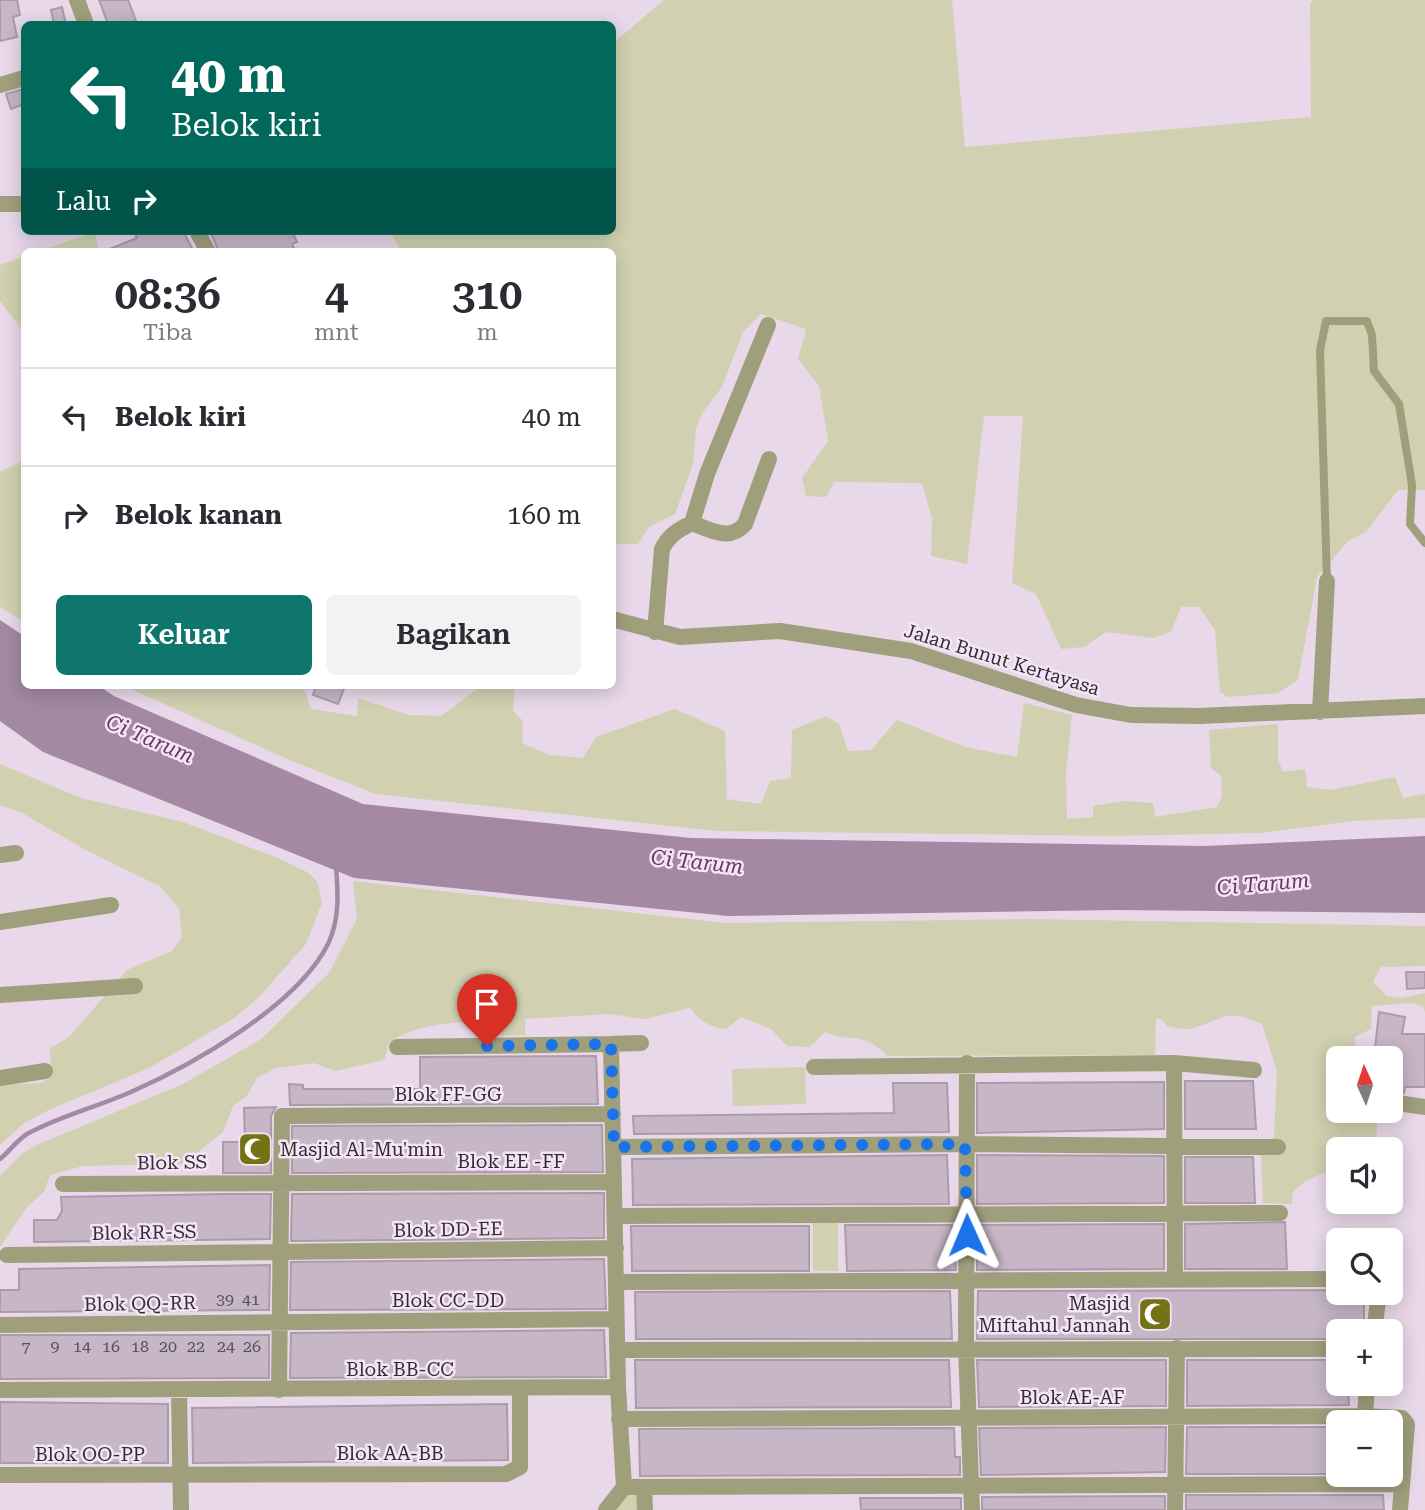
<!DOCTYPE html>
<html lang="id">
<meta charset="utf-8">
<style>
:root{--surface:#fff;--page:#f2f2f3;--text:#2b2b33;--muted:#7c7c81;--line:#e1e1e2;--accent:#0f766e}
body{margin:0;font-family:"Roboto Serif",serif;background:var(--page);color:var(--text);height:100vh;display:flex;flex-direction:column;font-size:26px;white-space:nowrap}
*{box-sizing:border-box;margin:0}
p{font-size:23px;color:var(--muted)}
.icon{flex:none;width:38px;height:38px;fill:none;stroke:currentColor;stroke-width:2;stroke-linecap:round;stroke-linejoin:round}
.map{position:relative;flex:1;overflow:hidden}
.panel{position:absolute;left:21px;top:248px;width:595px;height:441px;display:flex;flex-direction:column;background:var(--surface);border-radius:10px;box-shadow:0 4px 18px #0003}
.panel>*{flex:none}
.banner{position:absolute;left:21px;top:21px;width:595px;height:214px;border-radius:10px;box-shadow:0 4px 18px #0003;background:#00695c;color:#fff;overflow:hidden}
.needle{width:46px;rotate:357deg}
.controls{position:absolute;left:1326px;top:1046px;display:grid;gap:14px}
.controls a{display:grid;place-items:center;width:77px;height:77px;border-radius:10px;background:var(--surface);box-shadow:0 4px 18px #0003;font-size:35px}
.pin{position:absolute;display:grid;place-items:center;width:60px;height:60px;color:#fff;margin:-72px -30px;border-radius:50% 50% 50% 0;rotate:-45deg;box-shadow:0 0 7px #0007}
.pin .icon{rotate:45deg}
.me{position:absolute;width:77px;margin:-38px;rotate:359deg;stroke-linejoin:round;filter:drop-shadow(0 0 5px #0008)}
.turn{display:flex;align-items:center;gap:24px;height:147px;padding:0 35px;font-size:32px}
.turn .icon{width:91px;height:91px;stroke-width:2.5}
.turn b{display:block;font-size:49px;line-height:60px}
.then{display:flex;align-items:center;height:66px;padding:0 35px;background:#0003;gap:14px;font-size:26px}
.eta{display:flex;justify-content:space-evenly;align-items:center;height:119px;text-align:center}
.eta b{font-size:42px;font-weight:600;line-height:49px}
.primary-button{display:flex;gap:14px;margin-top:auto;padding:14px 35px}
.primary-button a{flex:1;height:80px;border-radius:10px;background:var(--accent);color:#fff;font-size:28px;font-weight:600;line-height:80px;text-align:center}
.primary-button a+a{background:var(--page);color:var(--text)}
ul{padding:0;list-style:none}
li{display:flex;align-items:center;gap:21px;height:98px;padding:0 35px;border-top:2px solid var(--line)}
li div{flex:1}
li b{display:block;font-size:26px}
li em{font-style:normal}
.map>svg:first-child{display:block}
.green{fill:#d1d1b1}
.water{fill:#a389a3}
.lines{fill:none;stroke-linecap:round;stroke-linejoin:round}
.stream{stroke:#a389a3;stroke-width:4.5}
.building{fill:#c6b6c6;stroke:#ab9bab;stroke-width:2}
.lane{stroke:#9f9f7c;stroke-width:8}
.street{stroke:#9f9f7c;stroke-width:16}
.route{stroke:#1a73e8;stroke-width:12;stroke-dasharray:0 21.6}
.labels{text-anchor:middle;stroke-width:5;stroke-linejoin:round;paint-order:stroke}
.number-label{font-size:16px;fill:#585058}
.street-label{font-size:19px;fill:#342e34;stroke:#f6e5f6}
.poi-label{font-size:19px;fill:#342e34;stroke:#f6e5f6;text-anchor:start}
.water-label{font-size:21px;font-style:italic;fill:#623d63;stroke:#f6e5f6}
</style>
<div class="map">
<svg width="1425" height="1510" viewBox="0 0 1425 1510">
<rect width="100%" height="100%" fill="#e8d8e9"/>
<path class="green" d="M664,0H952L965,147L1311,117L1310,3L1313,0H1425V490H1398L1366,532L1348,541L1317,577L1298,680L1278,693L1228,697L1220,692L1215,630L1199,607H1181L1171,632L1153,638L1106,632L1084,647L1061,649L1036,594L1012,583L1023,416H984L967,564L931,556L932,519L922,483L834,482L826,497L806,496L802,478L828,441L819,386L798,359L806,329L761,314L743,332L722,387L703,412L696,428L693,464L675,514L649,527L638,544H613L612,252H402L389,231H612L613,43Z
M95,232L99,252H36Z
M24,256V333L0,301V265Z
M24,460V622L0,607V472Z
M124,686H303L311,709L357,716L358,698L409,715L441,716L481,686H515L513,711L523,721L522,743L549,755L583,758L596,737L675,709L725,731L727,799L761,804L770,781L791,778L792,730L826,716L839,724L848,751L871,750L897,720L965,747L1017,757L1024,703L1072,715L1066,774L1067,819L1093,817V806L1124,801L1153,803L1155,817L1217,807L1222,796L1221,776L1211,768L1209,730L1278,724V759L1283,772L1305,769L1307,787L1330,790L1395,777L1403,798L1425,794V818L1353,821L1261,833L1113,836L716,831L376,794L294,762Z
M0,764L81,798L183,822L278,858L309,873L318,883L322,903L306,944L260,996L233,1019L149,1068L49,1110L23,1124L0,1145V1085L41,1083L51,1077L50,1048L68,1038L127,970L172,951L182,937L179,909L161,887L84,849L22,813L0,805Z
M353,881L725,923L1030,919L1425,926V966L1381,967L1373,982L1387,996L1401,998L1425,993V1012L1423,1007L1412,1003L1372,1006L1371,1029L1355,1037L1356,1056L1339,1059V1067L1330,1078C1338,1114 1337,1126 1378,1116L1375,1150H1339V1175C1323,1168 1304,1181 1293,1192L1292,1204L1263,1203L1261,1154L1274,1136L1277,1071L1262,1024C1222,1007 1225,1020 1189,1029C1182,1030 1174,1027 1167,1026L1162,1020L1156,1018L1155,1055L888,1056C861,1030 855,1044 825,1032L810,1047L787,1046L771,1029L741,1017L726,1029C709,1027 700,1021 690,1008L645,1019L609,1014L525,1019V1035L481,1036L480,1022C450,1021 414,1026 389,1042L385,1058L380,1061L335,1071L314,1063L276,1068L257,1078L247,1096L233,1106L223,1132L183,1164L83,1166L50,1175L44,1192L27,1207L0,1247V1176L23,1153L39,1144L183,1084L261,1039L329,973L357,919Z
M805,1067L806,1104L733,1106L732,1069Z
M813,1221L838,1222V1271H813Z
M644,1487L645,1510H606L620,1495Z"/>
<path class="water" d="M0,620L24,636V686H99L114,696L363,804L691,838L1204,846L1425,836V913L1117,910L728,916L354,878L43,752L0,721Z"/>
<g class="lines">
<path class="stream" d="M0,1159C9,1152 17,1140 27,1134C59,1116 97,1107 131,1092C192,1065 297,1006 328,944C340,919 338,892 336,866"/>
</g>
<path class="building" d="M0,0H17L20,15L13,17L17,37L0,41Z
M99,0H128L136,21L108,24Z
M62,7L66,24H54L51,10Z
M24,89V104L11,109L6,94Z
M134,231H183L194,252H102L137,238Z
M210,231H292L297,242L292,244L296,252H219Z
M316,686H345L338,704L313,695Z
M1406,972H1425V988L1407,989Z
M1379,1012L1405,1017L1402,1034H1425V1087H1405L1404,1093L1391,1092V1059L1374,1058Z
M596,1056L598,1104L290,1105L289,1084L303,1085V1089H420V1057Z
M1185,1081H1253L1256,1129H1185Z
M1164,1082V1129L977,1133V1083Z
M893,1083H947L949,1132L634,1134L633,1116L894,1113Z
M276,1107L271,1116V1173H223V1142H245L244,1108Z
M602,1125L603,1172L292,1173V1126Z
M947,1155L949,1204L633,1205L632,1159Z
M977,1155L1164,1156V1203L977,1204Z
M1185,1157H1253L1255,1203H1185Z
M604,1193V1238L291,1241L292,1194Z
M223,1194H271L270,1239L34,1242V1220H57L62,1211L61,1197Z
M1285,1222L1287,1269H1185V1224Z
M1164,1224V1269L977,1270V1225Z
M845,1225H952L956,1270L847,1271Z
M631,1226H809V1271H632Z
M604,1259L606,1309L290,1310L291,1262Z
M270,1265L269,1310L0,1312V1290H19V1269Z
M1333,1290V1293H1364V1332H1335L1332,1339H977L978,1291Z
M950,1291L952,1339H636L635,1292Z
M604,1330L606,1377L290,1378L291,1333Z
M0,1335H269V1378L0,1379Z
M635,1360H949L951,1407L636,1408Z
M977,1360H1166V1406L979,1407Z
M1187,1360H1333L1334,1387H1348L1349,1405L1187,1406Z
M0,1402L168,1404V1463H0Z
M507,1404L508,1460L193,1463L192,1408Z
M1166,1427L1165,1472L981,1475L979,1428Z
M1187,1427H1334L1336,1474H1186Z
M954,1428L955,1457H960V1475L640,1476L639,1429Z
M1186,1495H1383L1384,1510H1186Z
M1165,1496V1510H982V1497Z
M860,1498H961V1510H861Z"/>
<g class="lines">
<path class="lane" d="M1327,581L1320,350L1326,321H1367L1372,335L1374,371L1399,404L1412,485L1410,524L1425,543"/>
<path class="street" d="M77,0L86,24
M0,85L24,78
M0,204H24
M197,231L208,252
M692,523L707,474L768,325
M612,619L680,637L780,631L911,651L1076,705L1131,715L1200,716L1425,706
M655,632L662,549C669,535 678,530 692,523C710,530 730,542 745,524L769,459
M1320,712L1327,581
M0,855L16,853
M0,922L111,905
M0,995L135,986
M611,1044L641,1043
M397,1047L611,1044L618,1387L624,1487L606,1510
M967,1063L966,1347L972,1510
M1174,1063L1175,1280
M814,1067L1174,1063L1254,1070
M0,1078L45,1071
M1391,1102L1425,1107
M614,1147L965,1144L1278,1147
M63,1184L614,1182
M615,1216L1280,1213
M7,1255L616,1248
M617,1282L1339,1279
M0,1325L616,1319
M1374,1332L1379,1293
M617,1350L1339,1349
M0,1390L618,1387
M279,1390L282,1116L613,1114
M179,1391L181,1510
M1365,1416L1367,1384
M619,1419L1365,1416L1402,1418L1407,1424L1400,1510
M0,1475L506,1474L520,1467V1390
M624,1487L1400,1484
M644,1487L645,1510
M1175,1510L1177,1348"/>
</g>
<g class="lines">
<path class="route" d="M487,1046L611,1044L614,1147L965,1144L967,1235"/>
</g>
<defs>
<g id="mosque-square" transform="scale(1.75)"><rect x="-9" y="-9" width="18" height="18" rx="4" fill="#757216" stroke="#f6e5f6"/><path d="M3.5-4.9A6 6 0 1 0 3.5 4.9A5 5 0 1 1 3.5-4.9Z" fill="#fff"/></g>
</defs>
<g fill-rule="evenodd">
<use href="#mosque-square" x="255" y="1149"/>
<use href="#mosque-square" x="1155" y="1314"/>
</g>
<g class="labels">
<g class="number-label">
<text x="225" y="1305">39</text>
<text x="251" y="1305">41</text>
<text x="26" y="1352">7</text>
<text x="55" y="1352">9</text>
<text x="82" y="1352">14</text>
<text x="111" y="1352">16</text>
<text x="140" y="1352">18</text>
<text x="168" y="1352">20</text>
<text x="196" y="1352">22</text>
<text x="226" y="1352">24</text>
<text x="252" y="1352">26</text>
</g>
<g class="street-label">
<text transform="translate(1002 659) rotate(17)" y="7">Jalan Bunut Kertayasa</text>
<text x="448" y="1101">Blok FF-GG</text>
<text x="511" y="1168">Blok EE -FF</text>
<text transform="translate(172 1162) rotate(-1)" y="7">Blok SS</text>
<text transform="translate(448 1229) rotate(-1)" y="7">Blok DD-EE</text>
<text transform="translate(144 1232) rotate(-1)" y="7">Blok RR-SS</text>
<text x="448" y="1307">Blok CC-DD</text>
<text transform="translate(140 1303) rotate(-1)" y="7">Blok QQ-RR</text>
<text x="400" y="1376">Blok BB-CC</text>
<text x="1072" y="1404">Blok AE-AF</text>
<text x="390" y="1460">Blok AA-BB</text>
<text x="90" y="1461">Blok OO-PP</text>
</g>
<g class="poi-label">
<text x="280" y="1156">Masjid Al-Mu'min</text>
<text x="1130" y="1310" text-anchor="end">Masjid<tspan x="1130" dy="22">Miftahul Jannah</tspan></text>
</g>
<g class="water-label">
<text transform="translate(150 739) rotate(23)" y="7">Ci Tarum</text>
<text transform="translate(697 862) rotate(6)" y="7">Ci Tarum</text>
<text transform="translate(1263 884) rotate(-5)" y="7">Ci Tarum</text>
</g>
</g>
</svg>
<div class="controls">
<a><svg class="needle" viewBox="-14 -14 28 28"><path d="M0-13l5 13h-10z" fill="#e53935"/><path d="M0 13l5-13h-10z" fill="#7c7c81"/></svg></a>
<a><svg class="icon" aria-label="sound" viewBox="0 0 24 24"><path d="M4 9h4l5-4v14l-5-4H4zM17 9q2 3 0 6"/></svg></a>
<a><svg class="icon" aria-label="search" viewBox="0 0 24 24"><circle cx="10" cy="10" r="6"/><path d="M15 15l6 6"/></svg></a>
<a>+</a>
<a>−</a>
</div>
<div class="pin" style="left:487px;top:1046px;background:#d93025"><svg class="icon" aria-label="arrive" viewBox="0 0 24 24"><path d="M6 21V4h12l-3 4 3 4H6"/></svg></div>
<svg class="me" style="left:967px;top:1235px" viewBox="-20 -20 40 40"><path d="M0-17L14 15 0 8-14 15z" fill="#1a73e8" stroke="#fff" stroke-width="4"/></svg>
<div class="banner">
<div class="turn"><svg class="icon" aria-label="left" viewBox="0 0 24 24"><path d="M17 20v-9H6M10 6l-5 5 5 5"/></svg><div><b>40 m</b>Belok kiri</div></div>
<div class="then">Lalu<svg class="icon" aria-label="right" viewBox="0 0 24 24"><path d="M7 20v-9h11M14 6l5 5-5 5"/></svg></div>
</div>
<section class="panel">
<div class="eta">
<div><b>08:36</b><p>Tiba</p></div>
<div><b>4</b><p>mnt</p></div>
<div><b>310</b><p>m</p></div>
</div>
<ul>
<li><svg class="icon" aria-label="left" viewBox="0 0 24 24"><path d="M17 20v-9H6M10 6l-5 5 5 5"/></svg><div><b>Belok kiri</b></div><em>40 m</em></li>
<li><svg class="icon" aria-label="right" viewBox="0 0 24 24"><path d="M7 20v-9h11M14 6l5 5-5 5"/></svg><div><b>Belok kanan</b></div><em>160 m</em></li>
</ul>
<div class="primary-button"><a>Keluar</a><a>Bagikan</a></div>
</section>
</div>
